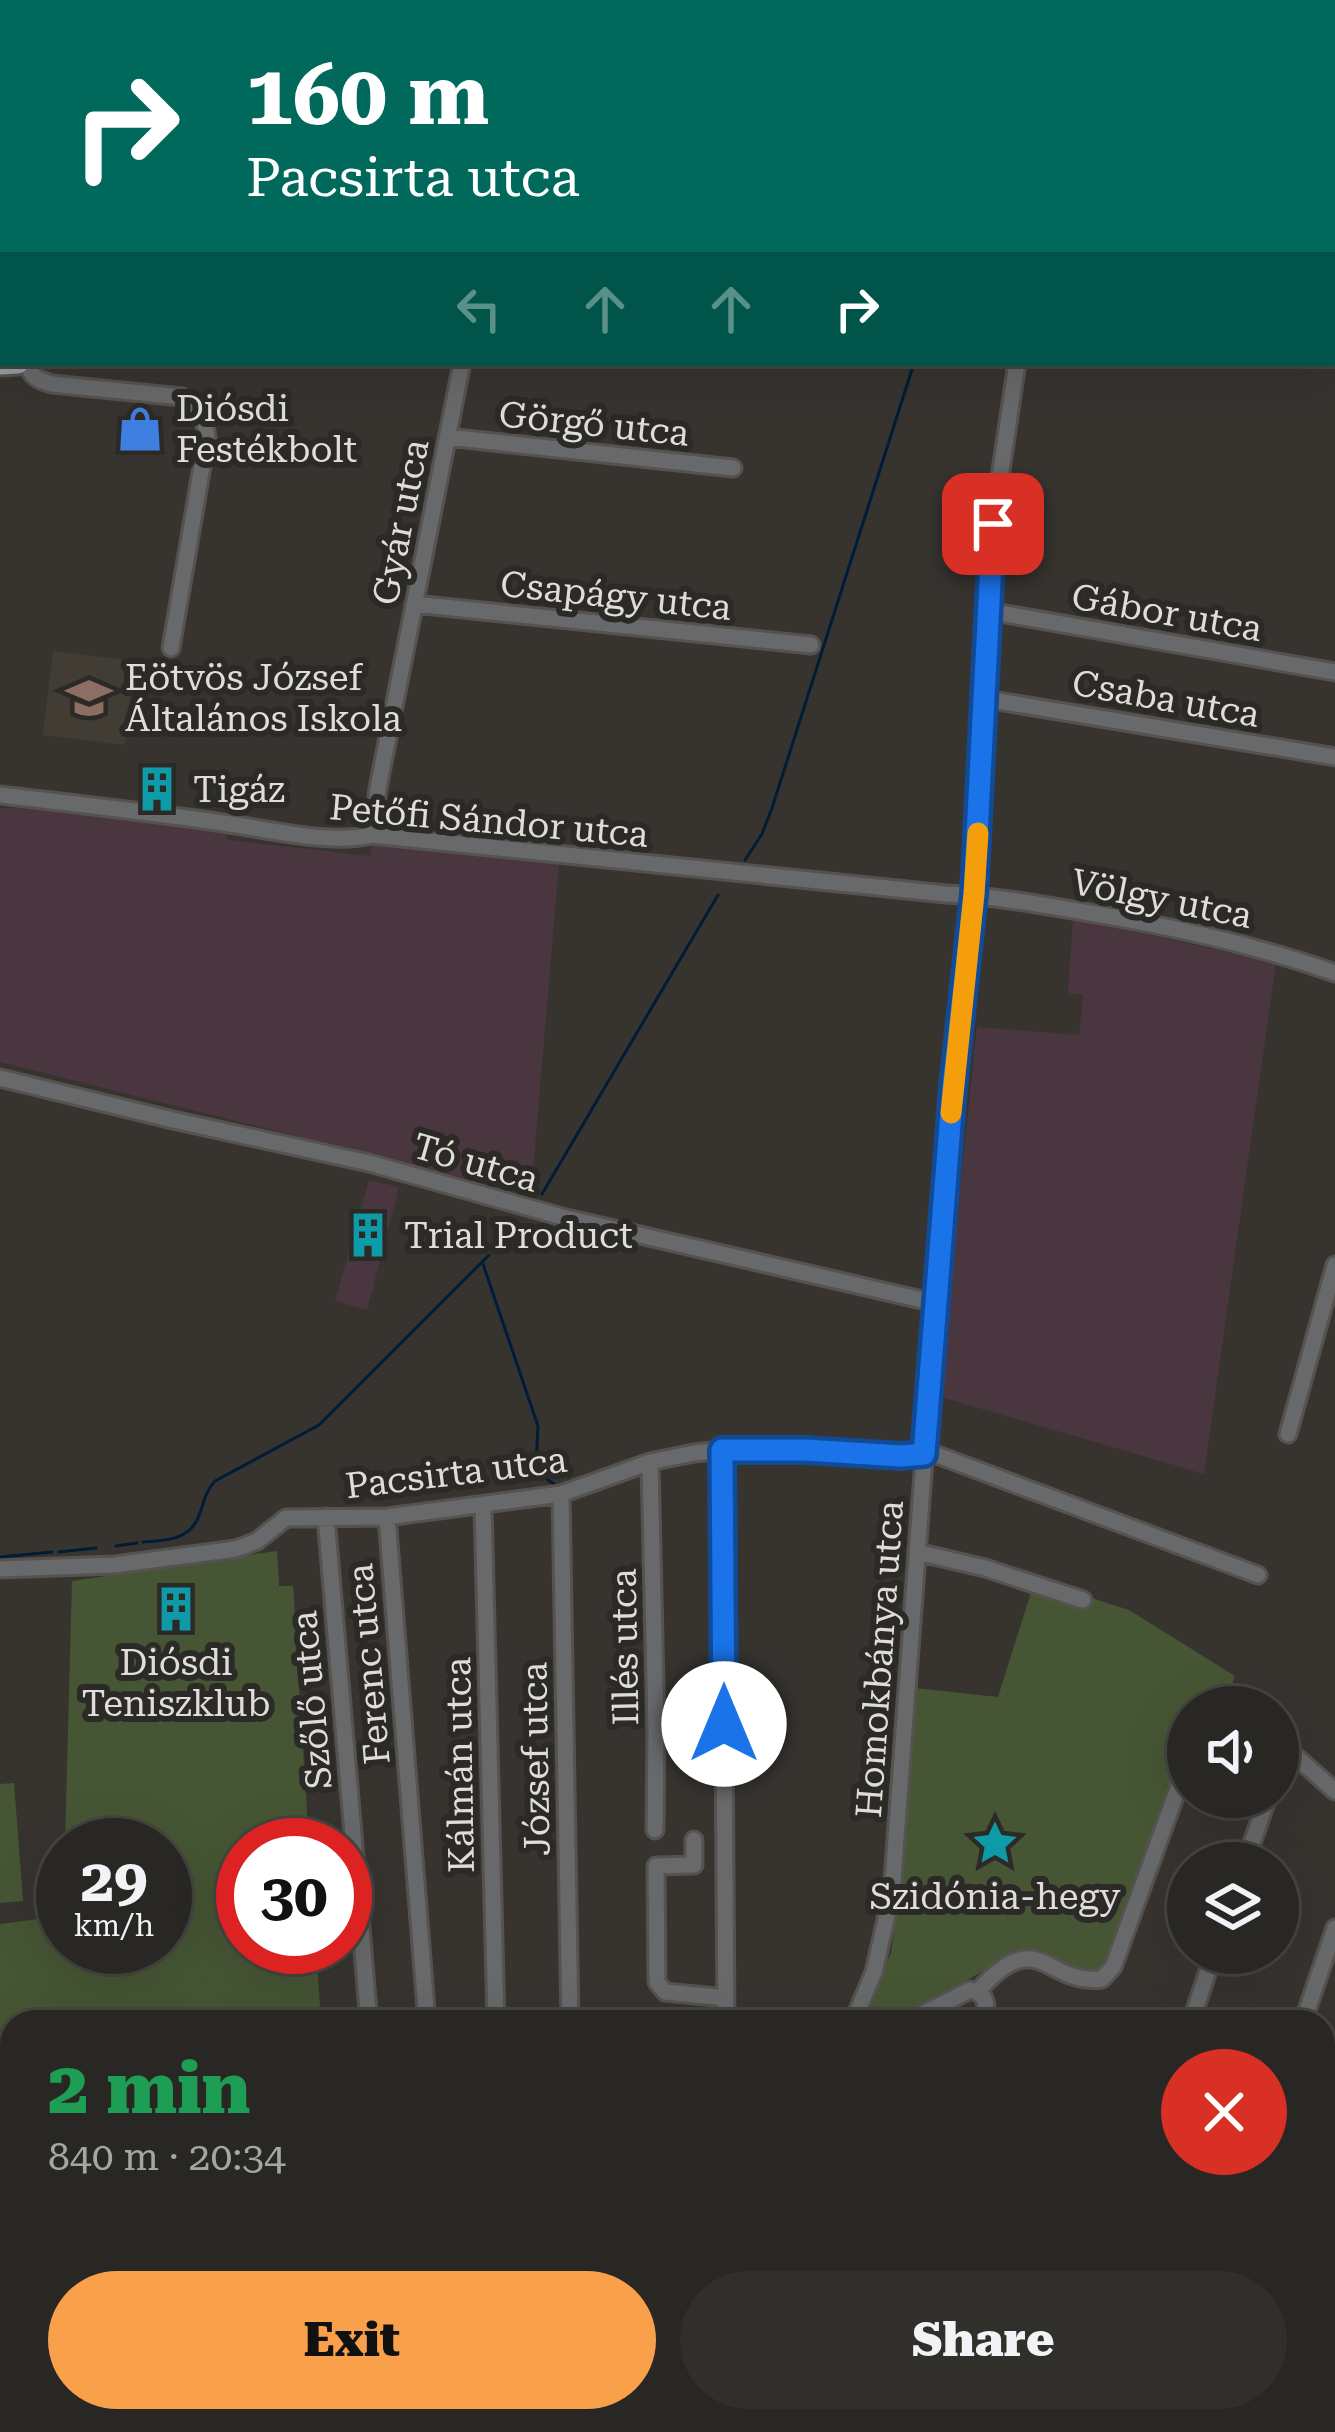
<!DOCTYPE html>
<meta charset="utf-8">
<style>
:root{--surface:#292724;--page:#312f2c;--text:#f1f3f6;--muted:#a5a5a6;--line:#454441;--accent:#f8a14a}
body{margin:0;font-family:"Roboto Serif",serif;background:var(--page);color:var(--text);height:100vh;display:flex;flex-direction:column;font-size:45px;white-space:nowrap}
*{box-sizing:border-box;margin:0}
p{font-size:39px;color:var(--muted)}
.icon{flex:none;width:66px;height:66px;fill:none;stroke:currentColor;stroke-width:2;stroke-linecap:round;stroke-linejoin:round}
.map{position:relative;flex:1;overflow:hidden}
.side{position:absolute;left:0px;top:2010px;width:1335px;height:423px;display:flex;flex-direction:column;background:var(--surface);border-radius:36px 36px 0 0;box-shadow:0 12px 48px #0002,0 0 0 3px var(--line)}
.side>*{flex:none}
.guide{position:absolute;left:0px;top:0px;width:1335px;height:366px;box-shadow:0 12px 48px #0002,0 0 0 3px var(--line);background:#00695c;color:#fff;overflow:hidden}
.tools{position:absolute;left:1167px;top:1686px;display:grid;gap:24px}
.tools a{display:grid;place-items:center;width:132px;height:132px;border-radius:50%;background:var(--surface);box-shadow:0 12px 48px #0002,0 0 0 3px var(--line);font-size:60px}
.speed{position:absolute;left:36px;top:1818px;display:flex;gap:24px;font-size:60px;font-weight:700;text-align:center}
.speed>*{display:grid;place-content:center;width:156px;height:156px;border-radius:50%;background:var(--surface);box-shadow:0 12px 48px #0002,0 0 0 3px var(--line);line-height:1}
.speed small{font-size:30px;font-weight:400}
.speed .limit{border:18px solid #d22;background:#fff;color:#111}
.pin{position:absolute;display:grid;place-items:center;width:102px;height:102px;color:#fff;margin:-51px;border-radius:24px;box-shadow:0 6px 18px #0006}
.me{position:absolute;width:132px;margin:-66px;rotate:0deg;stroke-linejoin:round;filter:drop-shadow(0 0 9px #0008)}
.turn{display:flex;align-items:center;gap:42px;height:252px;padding:0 48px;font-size:54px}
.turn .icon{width:156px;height:156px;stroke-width:2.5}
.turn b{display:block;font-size:84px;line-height:102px}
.lanes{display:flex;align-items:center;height:114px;padding:0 48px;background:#0003;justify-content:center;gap:60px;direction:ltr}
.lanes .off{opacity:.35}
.round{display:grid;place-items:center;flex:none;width:126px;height:126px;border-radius:63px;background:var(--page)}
.head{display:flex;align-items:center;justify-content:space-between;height:204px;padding:0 48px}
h1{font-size:72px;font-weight:800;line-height:90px;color:#1e9e55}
.primary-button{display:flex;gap:24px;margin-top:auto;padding:24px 48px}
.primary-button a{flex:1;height:138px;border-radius:72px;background:var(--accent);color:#111;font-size:48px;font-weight:800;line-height:138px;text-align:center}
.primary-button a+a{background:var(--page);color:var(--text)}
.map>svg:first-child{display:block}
.industrial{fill:#49363f}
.built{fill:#423d34}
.green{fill:#465634}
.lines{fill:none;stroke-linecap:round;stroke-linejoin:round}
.stream{stroke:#001c36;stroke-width:3}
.minor-casing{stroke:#55524f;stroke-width:21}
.major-casing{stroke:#55524f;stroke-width:27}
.minor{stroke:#67696a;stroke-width:15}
.major{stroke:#979b9e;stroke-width:21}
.route-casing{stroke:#114b97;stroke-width:30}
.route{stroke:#1a73e8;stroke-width:21}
.slow{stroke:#f59e0b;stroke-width:21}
.labels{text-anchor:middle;stroke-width:12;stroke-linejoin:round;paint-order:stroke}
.poi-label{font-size:36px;fill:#deddda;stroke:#2c2a27;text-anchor:start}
.street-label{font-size:36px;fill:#deddda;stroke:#2c2a27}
</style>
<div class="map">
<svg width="1335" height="2432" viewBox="0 0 1335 2432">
<rect width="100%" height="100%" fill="#373430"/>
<path class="industrial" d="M0,808L42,809L224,830L227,840L370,856L372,844L559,864L531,1195L0,1062Z
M1073,918L1276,963L1204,1474L938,1396L977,1027L1079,1035L1083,995L1068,993Z
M369,1180L399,1187L367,1310L335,1301Z"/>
<path class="built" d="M53,651L134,661L125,745L43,735Z"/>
<path class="green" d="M277,1551L279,1586H293L309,1845H243V1947H316L321,2022H12V2064L0,2063V1924L62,1916L63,1909V1947H165V1845H65L72,1581Z
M1035,1580L1129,1610L1235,1676C1224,1708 1221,1707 1188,1707V1749L1113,1968L1087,1974L1037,1955L1006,1958L893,2022H860L891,1953L902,1873L914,1688L998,1697Z
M14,1783L23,1901L0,1903V1784Z"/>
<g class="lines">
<path class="stream" d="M256,3L257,0
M384,3L385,0
M745,860L762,834L772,808L914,363
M542,1194L718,895
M483,1264L538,1426L536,1466L538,1473L554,1484L555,1488
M143,1542C164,1540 188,1541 198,1518C204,1504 204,1493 215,1481L319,1425L489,1255
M116,1546L137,1543
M59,1552L96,1548
M0,1557L52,1552"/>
<g class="minor-casing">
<path id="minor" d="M982,0L984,3
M546,3L547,0
M723,3L724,0
M856,3L857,0
M0,9L3,10
M1332,160L1335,158
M1332,172H1335
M27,363C31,378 39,380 52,384L182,397L203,413L207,437L171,648
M447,437L733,468
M414,604L811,645
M989,611L1335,672
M986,699L1335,757
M0,795C75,804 149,812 223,823C268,829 328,845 372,835L946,894C993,896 1038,904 1084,912C1170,926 1253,944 1335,973
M372,835L378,788L462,363
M0,1078L173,1120L369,1163L566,1218L935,1303
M1288,1434L1335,1265
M722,1450L726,2022
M650,1462L656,1730L655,1830
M561,1494L570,2022
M483,1506L496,2022
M326,1517L369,2022
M387,1517L427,2022
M917,1552L985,1568L1083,1600
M0,1569L115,1565L236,1549L257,1541L286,1518L387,1517L561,1494L650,1462L694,1453L722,1450H805L901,1456L932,1453L1258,1575
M1278,1741L1335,1791
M694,1840V1865L656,1866L657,1982L665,1992L726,1998
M1245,1863L1268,1797
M978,1991C1040,1922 1045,1986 1102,1979L1113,1967L1188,1761
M853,2022L874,1972L892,1893L942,1216L974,894L993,524L1017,363
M907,2022L970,1990C988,1993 988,2007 983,2022
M1191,2022L1214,1953
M1303,2022L1335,1928
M0,2114H12
M0,2258L12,2262
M1323,2278L1335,2270
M0,2404L12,2407
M1323,2420L1335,2396
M60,2421L105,2432
M837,2421L838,2432
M241,2432L243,2421
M496,2432L552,2421
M572,2432L573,2421
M721,2432V2421
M946,2432L958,2421
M1128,2432L1134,2421"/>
</g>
<g class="major-casing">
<path id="major" d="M1241,3L1246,0
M0,316L3,315
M0,364L18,363"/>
</g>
<use href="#minor" class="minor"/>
<use href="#major" class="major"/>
</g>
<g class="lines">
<g class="route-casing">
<path id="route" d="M724,1724L722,1450H805L901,1456L924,1454L953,1087L974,894L993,524"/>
</g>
<use href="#route" class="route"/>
<path class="slow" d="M951,1113L974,894L978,833"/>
</g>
<defs>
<g id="shop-bare" transform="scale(3.6)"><path d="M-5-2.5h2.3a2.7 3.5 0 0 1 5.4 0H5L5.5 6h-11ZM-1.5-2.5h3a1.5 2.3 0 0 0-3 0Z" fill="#3f7fe0" stroke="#2c2a27" stroke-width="2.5" paint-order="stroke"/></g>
<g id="school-bare" transform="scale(3.6)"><path d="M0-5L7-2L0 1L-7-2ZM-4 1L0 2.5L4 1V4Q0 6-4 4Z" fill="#8d6e63" stroke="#2c2a27" stroke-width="2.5" paint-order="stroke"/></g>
<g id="building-bare" transform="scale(3.6)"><path d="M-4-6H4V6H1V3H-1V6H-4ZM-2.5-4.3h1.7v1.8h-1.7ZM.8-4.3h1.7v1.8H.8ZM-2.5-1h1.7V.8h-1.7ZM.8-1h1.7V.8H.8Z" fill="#0f9aa8" stroke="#2c2a27" stroke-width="2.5" paint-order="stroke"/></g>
<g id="sight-bare" transform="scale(3.6)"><path d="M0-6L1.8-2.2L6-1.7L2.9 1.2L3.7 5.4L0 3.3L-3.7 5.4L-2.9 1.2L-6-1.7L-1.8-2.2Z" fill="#0f9aa8" stroke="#2c2a27" stroke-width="2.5" paint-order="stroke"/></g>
</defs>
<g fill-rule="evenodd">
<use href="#shop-bare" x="140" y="429"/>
<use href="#school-bare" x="89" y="698"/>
<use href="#building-bare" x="157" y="789"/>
<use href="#building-bare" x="368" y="1235"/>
<use href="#building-bare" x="176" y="1609"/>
<use href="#sight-bare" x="995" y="1843"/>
</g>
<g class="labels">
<g class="poi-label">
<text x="176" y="421">Diósdi<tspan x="176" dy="41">Festékbolt</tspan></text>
<text x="125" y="690">Eötvös József<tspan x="125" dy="41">Általános Iskola</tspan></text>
<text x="193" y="802">Tigáz</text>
<text x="404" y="1248">Trial Product</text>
<text x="176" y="1675" text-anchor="middle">Diósdi<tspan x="176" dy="41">Teniszklub</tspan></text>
<text x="995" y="1909" text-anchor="middle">Szidónia-hegy</text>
</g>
<g class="street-label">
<text transform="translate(594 423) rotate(6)" y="13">Görgő utca</text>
<text transform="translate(400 522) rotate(-79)" y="13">Gyár utca</text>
<text transform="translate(616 595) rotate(6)" y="13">Csapágy utca</text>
<text transform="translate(1167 612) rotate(10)" y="13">Gábor utca</text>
<text transform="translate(1166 698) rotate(10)" y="13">Csaba utca</text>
<text transform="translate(489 820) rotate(5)" y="13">Petőfi Sándor utca</text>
<text transform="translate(1162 898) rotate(11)" y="13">Völgy utca</text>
<text transform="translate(476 1162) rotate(16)" y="13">Tó utca</text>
<text transform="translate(456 1472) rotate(-7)" y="13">Pacsirta utca</text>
<text transform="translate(624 1647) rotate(-91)" y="13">Illés utca</text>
<text transform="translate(879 1659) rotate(-86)" y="13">Homokbánya utca</text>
<text transform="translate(368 1664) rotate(-95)" y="13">Ferenc utca</text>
<text transform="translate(311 1700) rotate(-95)" y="13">Szőlő utca</text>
<text transform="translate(535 1759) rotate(-91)" y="13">József utca</text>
<text transform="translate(459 1765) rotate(-91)" y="13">Kálmán utca</text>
</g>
</g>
</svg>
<div class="tools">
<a><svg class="icon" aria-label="sound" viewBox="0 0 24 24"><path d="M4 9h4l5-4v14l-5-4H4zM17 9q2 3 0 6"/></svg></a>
<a><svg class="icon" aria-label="layers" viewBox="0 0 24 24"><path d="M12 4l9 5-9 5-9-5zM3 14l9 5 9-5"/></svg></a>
</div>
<div class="speed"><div>29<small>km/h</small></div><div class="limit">30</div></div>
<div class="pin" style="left:993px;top:524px;background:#d93025"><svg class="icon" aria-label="arrive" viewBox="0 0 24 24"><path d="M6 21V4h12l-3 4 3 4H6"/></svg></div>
<svg class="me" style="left:724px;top:1724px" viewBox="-20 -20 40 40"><circle r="19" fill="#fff"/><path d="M0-13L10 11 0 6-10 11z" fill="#1a73e8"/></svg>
<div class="guide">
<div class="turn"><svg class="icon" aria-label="right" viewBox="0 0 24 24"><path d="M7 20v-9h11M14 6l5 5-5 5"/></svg><div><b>160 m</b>Pacsirta utca</div></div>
<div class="lanes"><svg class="icon off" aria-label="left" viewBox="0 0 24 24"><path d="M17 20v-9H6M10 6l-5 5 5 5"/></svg><svg class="icon off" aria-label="ahead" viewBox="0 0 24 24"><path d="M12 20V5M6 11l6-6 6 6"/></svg><svg class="icon off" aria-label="ahead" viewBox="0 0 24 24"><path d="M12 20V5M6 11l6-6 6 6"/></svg><svg class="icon" aria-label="right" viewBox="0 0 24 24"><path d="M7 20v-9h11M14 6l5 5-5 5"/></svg></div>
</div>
<section class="side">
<div class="head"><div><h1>2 min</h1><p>840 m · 20:34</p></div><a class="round" style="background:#d93025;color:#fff"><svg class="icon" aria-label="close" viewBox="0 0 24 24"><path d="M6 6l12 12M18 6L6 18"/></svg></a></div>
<div class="primary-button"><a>Exit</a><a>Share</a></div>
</section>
</div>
